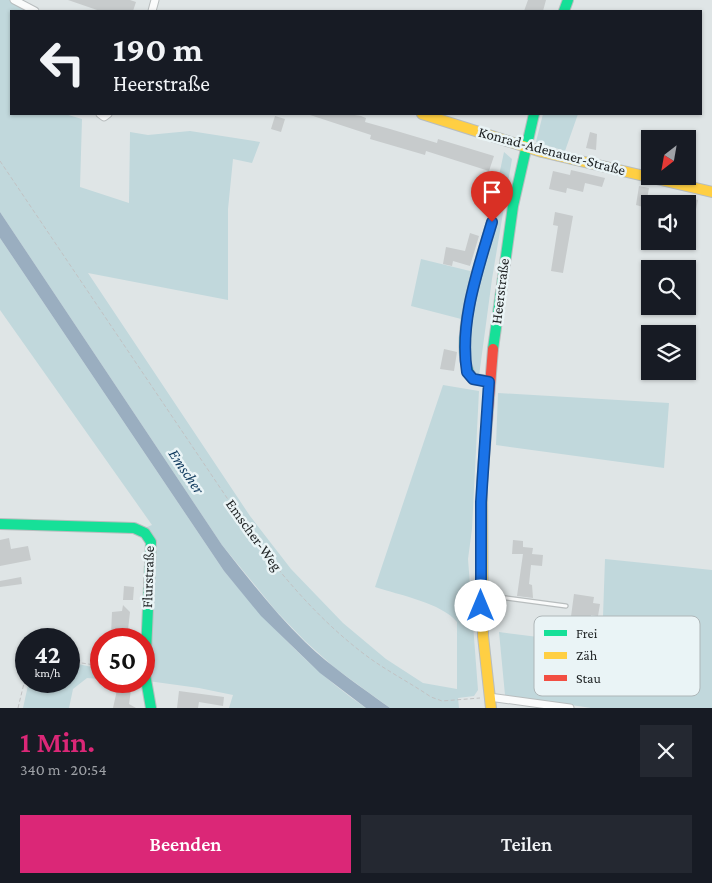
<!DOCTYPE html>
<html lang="de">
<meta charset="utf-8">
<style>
:root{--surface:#171b24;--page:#242831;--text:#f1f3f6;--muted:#9ea1a6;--accent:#db2777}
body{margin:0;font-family:"Crimson Pro",serif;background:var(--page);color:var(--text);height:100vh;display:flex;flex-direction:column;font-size:19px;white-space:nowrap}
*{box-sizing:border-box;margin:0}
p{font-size:16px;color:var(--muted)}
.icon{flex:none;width:28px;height:28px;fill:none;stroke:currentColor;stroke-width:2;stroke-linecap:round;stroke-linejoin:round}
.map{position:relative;height:708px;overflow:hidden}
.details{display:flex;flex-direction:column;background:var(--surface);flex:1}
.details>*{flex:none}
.hud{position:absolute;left:10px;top:10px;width:692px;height:105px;border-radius:0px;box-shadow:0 1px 4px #0004;background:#171b24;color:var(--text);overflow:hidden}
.needle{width:32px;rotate:211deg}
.controls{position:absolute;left:641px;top:130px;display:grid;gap:10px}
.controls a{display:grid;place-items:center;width:55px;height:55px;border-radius:0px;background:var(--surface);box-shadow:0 1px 4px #0004;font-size:25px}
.speed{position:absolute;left:15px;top:628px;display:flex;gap:10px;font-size:25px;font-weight:700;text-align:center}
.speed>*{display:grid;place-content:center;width:65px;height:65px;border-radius:50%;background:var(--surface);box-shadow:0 1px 4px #0004;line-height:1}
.speed small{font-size:12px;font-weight:400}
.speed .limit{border:8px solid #d22;background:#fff;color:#111}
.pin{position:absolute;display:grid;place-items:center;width:42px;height:42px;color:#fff;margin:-51px -21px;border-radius:50% 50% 50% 0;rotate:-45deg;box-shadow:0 0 5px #0007}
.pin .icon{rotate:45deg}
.me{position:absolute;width:55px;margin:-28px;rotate:0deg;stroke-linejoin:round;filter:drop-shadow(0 0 4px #0008)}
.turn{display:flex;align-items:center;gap:18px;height:105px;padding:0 20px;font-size:22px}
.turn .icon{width:65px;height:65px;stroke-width:2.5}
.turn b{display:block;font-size:35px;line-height:42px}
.round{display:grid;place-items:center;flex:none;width:52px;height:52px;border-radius:0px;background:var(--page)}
.overview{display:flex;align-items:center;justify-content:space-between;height:85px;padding:0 20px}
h1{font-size:30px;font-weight:600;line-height:38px;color:var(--accent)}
.button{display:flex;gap:10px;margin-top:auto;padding:10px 20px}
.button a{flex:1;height:58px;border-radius:0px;background:var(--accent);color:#fff;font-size:20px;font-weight:600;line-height:58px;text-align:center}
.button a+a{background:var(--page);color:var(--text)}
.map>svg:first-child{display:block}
.green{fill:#c1d8dc}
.water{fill:#9aaec0}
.building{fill:#c7cbcc}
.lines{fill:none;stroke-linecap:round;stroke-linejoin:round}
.lane-casing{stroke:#b8bdbe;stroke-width:5.5}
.street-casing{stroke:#b8bdbe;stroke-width:9}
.fast-casing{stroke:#b8bdbe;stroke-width:12}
.slow-casing{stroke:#b8bdbe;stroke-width:12}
.jam-casing{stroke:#b8bdbe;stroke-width:12}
.path{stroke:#c1c2c3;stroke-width:1;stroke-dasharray:4 2.5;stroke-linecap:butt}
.lane{stroke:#fafbfb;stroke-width:3}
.street{stroke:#fafbfb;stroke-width:7}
.fast{stroke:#16e098;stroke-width:10}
.slow{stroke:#ffcf43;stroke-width:10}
.jam{stroke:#f24e42;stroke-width:10}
.route-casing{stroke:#114b97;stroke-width:12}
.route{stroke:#1a73e8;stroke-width:9}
.labels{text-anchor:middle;stroke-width:5;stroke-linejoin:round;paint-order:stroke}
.street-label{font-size:15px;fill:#212526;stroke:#eaf4f6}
.water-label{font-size:16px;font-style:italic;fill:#0e385c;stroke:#eaf4f6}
.key{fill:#eaf4f6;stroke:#aeb6b8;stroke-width:1}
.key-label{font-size:14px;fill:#212526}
</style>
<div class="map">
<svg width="712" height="708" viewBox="0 0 712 708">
<rect width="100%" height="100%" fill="#dfe5e6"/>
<path class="green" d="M0,0H24V11H11V114H65L82,119L80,187L129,203L130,132L148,135L190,131L260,142L252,163L233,159L228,209V300L88,273L250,516L291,569L343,623L386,659L423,683L457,689V622C442,603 399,595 375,587L443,385L479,391L472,529L468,559L478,690L474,696L458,698L459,708H390L335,668L305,641L276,611L222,545L0,212Z
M543,114H578L565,151L536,142Z
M504,152L512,159L492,279L479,376L469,368V333L474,296L496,222L490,218Z
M0,238L224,571C266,622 311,670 366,708H229L233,695L199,688L148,681L152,542L142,529L152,525L0,310Z
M421,259L474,272L465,320L411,306Z
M498,393L669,403L664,468L496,445Z
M605,559L712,570V708H591L505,695L499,632L602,645Z
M69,662L101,669V679L87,678L73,689L69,708H23L29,681H69Z"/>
<path class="water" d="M0,212L222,545C248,578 274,612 305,642C331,667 361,687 390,708H366L320,673L261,616L224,571L0,238Z"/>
<path class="building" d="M68,0H130L136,2L133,11H100Z
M528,0H546L543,11H524Z
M307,114H348L361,116L366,118L365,122L390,129L437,143L438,139L494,156L489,171L426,151L425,155L370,139L371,135Z
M275,116L285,119L281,132L271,129Z
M590,132L597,134L596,150L586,148Z
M571,170L605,178L602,187L585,183L583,192L567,188L566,193L549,189L553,171L570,175Z
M639,186L649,188L647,199L652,200L650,209L636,205Z
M688,198L698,200L695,214L688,212Z
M555,212L573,216L563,273L551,271L558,226L553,225Z
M470,233L479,236L470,266L453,261L452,266L443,264L446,247L465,251Z
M444,349L457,352L454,371L440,369Z
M9,538L11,549L28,546L31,560L0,566V540Z
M513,540L523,541V547L533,548L532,554L543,555L542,566L531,565L529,584L532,585L533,598L517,596L523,554H512Z
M21,577L22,584L0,587V581Z
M124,586L134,587L133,600H123Z
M574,594L594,597L593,603L600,604L598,616L591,615L590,627L570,624Z
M123,605L130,612L127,639L111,635L112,612L122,611Z
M119,681L132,683L129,704L136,708H113Z
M179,691L224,697L223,706L199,702L198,708H177Z"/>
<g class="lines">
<g class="lane-casing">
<path id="lane" d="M484,595L566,606"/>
</g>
<g class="street-casing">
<path id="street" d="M14,0L35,11
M152,11L155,0
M100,114L104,117L108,114
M489,697L570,708"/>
</g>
<g class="fast-casing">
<path id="fast" d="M564,11L568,0
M493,349L513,206L534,114
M489,381L473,379C449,351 482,255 492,222
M0,524L134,528L145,533L151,542L145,674L151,708"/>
</g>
<g class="slow-casing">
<path id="slow" d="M422,114L542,152L712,192
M482,483L483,636L491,708"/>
</g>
<g class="jam-casing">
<path id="jam" d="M482,483L493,349"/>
</g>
<path class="path" d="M0,161L256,541C288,583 322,622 364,654C385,670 409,682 431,697L442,701L480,698
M69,661L101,666
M18,708L26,675"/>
<use href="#lane" class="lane"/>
<use href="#street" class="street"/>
<use href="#fast" class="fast"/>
<use href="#slow" class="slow"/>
<use href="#jam" class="jam"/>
</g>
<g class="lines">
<g class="route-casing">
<path id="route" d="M481,606V502L489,382L473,379L467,372C459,322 478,270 492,222"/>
</g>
<use href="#route" class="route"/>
</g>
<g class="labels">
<g class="street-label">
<text transform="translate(552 151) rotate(15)" y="5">Konrad-Adenauer-Straße</text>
<text transform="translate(500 291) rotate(-83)" y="5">Heerstraße</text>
<text transform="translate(254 535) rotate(54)" y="5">Emscher-Weg</text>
<text transform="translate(148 577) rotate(-88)" y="5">Flurstraße</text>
</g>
<g class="water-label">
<text transform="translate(187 471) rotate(56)" y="6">Emscher</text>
</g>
</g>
<rect x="534" y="616" width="166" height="80" rx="8" class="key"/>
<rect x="544" y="630" width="23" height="6" fill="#16e098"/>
<rect x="544" y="652" width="23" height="7" fill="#ffcf43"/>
<rect x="544" y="675" width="23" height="6" fill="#f24e42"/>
<g class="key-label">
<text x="576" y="638">Frei</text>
<text x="576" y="660">Zäh</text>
<text x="576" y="683">Stau</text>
</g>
</svg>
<div class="controls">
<a><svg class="needle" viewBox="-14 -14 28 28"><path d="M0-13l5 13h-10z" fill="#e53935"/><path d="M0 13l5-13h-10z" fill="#9ea1a6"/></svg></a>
<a><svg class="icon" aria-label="sound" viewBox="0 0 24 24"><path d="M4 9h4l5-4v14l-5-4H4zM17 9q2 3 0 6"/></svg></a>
<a><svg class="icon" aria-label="search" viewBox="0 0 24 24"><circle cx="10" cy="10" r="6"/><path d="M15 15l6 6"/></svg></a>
<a><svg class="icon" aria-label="layers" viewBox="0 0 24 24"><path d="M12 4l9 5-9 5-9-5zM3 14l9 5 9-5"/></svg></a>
</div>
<div class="speed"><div>42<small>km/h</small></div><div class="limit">50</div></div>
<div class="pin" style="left:492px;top:222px;background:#d93025"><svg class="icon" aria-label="arrive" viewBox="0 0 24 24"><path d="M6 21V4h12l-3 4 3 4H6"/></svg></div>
<svg class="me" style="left:481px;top:606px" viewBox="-20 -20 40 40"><circle r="19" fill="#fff"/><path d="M0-13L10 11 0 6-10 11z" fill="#1a73e8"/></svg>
<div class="hud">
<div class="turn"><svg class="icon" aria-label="left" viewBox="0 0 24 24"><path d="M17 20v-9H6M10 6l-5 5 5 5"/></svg><div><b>190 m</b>Heerstraße</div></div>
</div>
</div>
<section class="details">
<div class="overview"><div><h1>1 Min.</h1><p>340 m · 20:54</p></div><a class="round"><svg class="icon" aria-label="close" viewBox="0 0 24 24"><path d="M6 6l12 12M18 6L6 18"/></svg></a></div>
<div class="button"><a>Beenden</a><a>Teilen</a></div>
</section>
